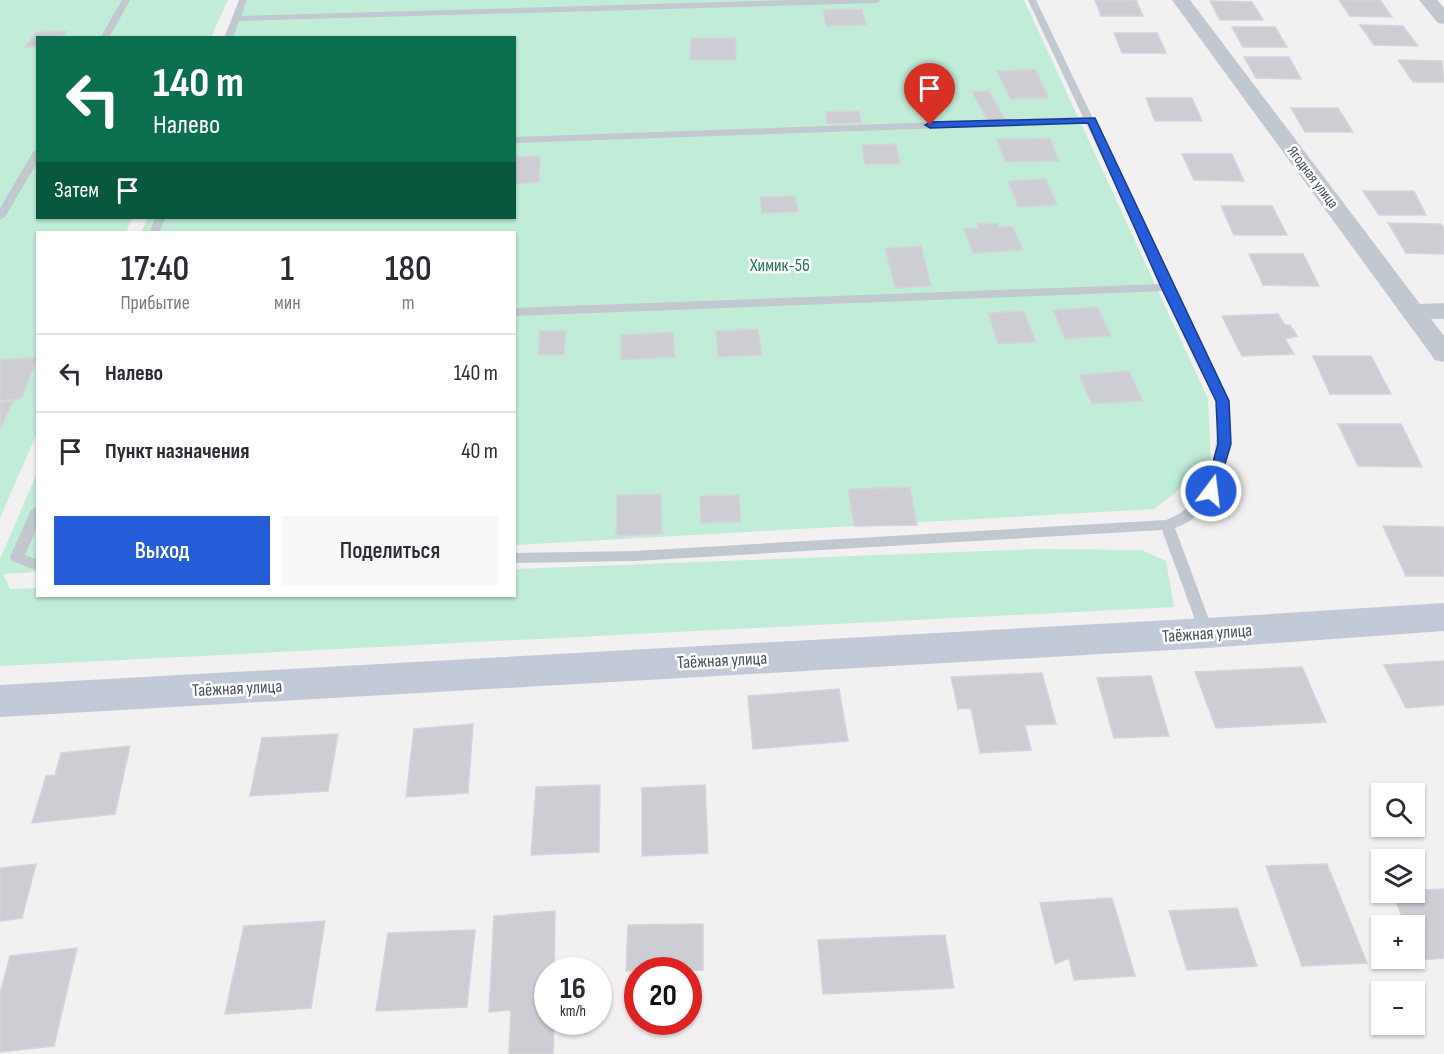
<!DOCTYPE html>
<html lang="ru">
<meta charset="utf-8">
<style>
:root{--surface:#fff;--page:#f7f7f7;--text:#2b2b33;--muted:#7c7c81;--line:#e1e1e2;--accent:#255cd7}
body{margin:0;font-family:"Sofia Sans Condensed",sans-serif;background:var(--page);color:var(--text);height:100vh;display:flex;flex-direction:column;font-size:22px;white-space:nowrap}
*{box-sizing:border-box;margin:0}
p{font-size:20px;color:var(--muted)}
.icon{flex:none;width:33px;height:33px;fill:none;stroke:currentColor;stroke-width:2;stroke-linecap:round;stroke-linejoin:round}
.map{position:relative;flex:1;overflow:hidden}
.side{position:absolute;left:36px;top:231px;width:480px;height:366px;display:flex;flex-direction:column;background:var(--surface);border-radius:0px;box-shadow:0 2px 4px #0004}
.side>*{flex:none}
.top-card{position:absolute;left:36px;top:36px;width:480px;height:183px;border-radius:0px;box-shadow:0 2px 4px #0004;background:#0b6e4f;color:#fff;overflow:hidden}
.tools{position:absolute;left:1371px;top:783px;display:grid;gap:12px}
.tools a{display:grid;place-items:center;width:54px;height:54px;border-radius:0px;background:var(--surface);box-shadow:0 2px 4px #0004;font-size:30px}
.speed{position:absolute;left:534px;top:957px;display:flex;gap:12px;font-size:30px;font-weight:700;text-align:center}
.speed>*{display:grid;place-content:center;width:78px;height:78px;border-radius:50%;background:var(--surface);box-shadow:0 2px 4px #0004;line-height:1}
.speed small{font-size:15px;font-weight:400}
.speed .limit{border:9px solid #d22;background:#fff;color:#111}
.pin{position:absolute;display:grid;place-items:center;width:51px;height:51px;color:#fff;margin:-62px -26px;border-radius:50% 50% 50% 0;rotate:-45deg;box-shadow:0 0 6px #0007}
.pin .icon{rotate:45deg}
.me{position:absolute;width:66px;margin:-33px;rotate:15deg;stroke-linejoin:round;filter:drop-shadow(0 0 4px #0008)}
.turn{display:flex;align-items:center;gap:21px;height:126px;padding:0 18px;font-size:27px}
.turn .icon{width:78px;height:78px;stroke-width:2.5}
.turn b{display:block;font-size:42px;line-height:51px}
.then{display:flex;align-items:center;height:57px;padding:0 18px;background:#0003;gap:12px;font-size:22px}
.eta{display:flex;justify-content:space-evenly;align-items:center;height:102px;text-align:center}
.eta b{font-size:36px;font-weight:600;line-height:42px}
.primary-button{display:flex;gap:12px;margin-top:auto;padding:12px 18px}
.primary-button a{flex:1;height:69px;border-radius:0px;background:var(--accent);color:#fff;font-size:24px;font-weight:600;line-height:69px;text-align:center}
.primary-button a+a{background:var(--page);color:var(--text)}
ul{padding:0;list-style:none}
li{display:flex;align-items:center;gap:18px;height:78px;padding:0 18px;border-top:2px solid var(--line)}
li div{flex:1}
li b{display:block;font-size:22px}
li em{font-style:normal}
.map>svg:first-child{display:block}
.green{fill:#c1ecd7}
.building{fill:#cdced4;stroke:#d4d5db;stroke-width:1.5}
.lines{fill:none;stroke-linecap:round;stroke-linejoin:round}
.lane{fill:#c1c8d0;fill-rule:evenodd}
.street{fill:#c1c8d0;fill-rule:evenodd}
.secondary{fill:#c3cad7;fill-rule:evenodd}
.route{fill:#255cd7;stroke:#183c8c;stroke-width:1.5}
.labels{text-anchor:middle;stroke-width:5;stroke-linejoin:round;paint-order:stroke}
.far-street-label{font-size:15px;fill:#49505c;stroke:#fff}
.park-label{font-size:18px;fill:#1d7957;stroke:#fff}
.street-label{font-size:18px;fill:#49505c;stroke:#fff}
</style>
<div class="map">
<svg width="1444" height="1054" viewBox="0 0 1444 1054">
<rect width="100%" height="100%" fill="#f2f0f0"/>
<path class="green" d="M0,0H228L211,37L38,38V218H132L126,232H38L37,433L0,518Z
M242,0H1024L1208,399L1211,465L1154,509L515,545L514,232H141L148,218H514V38L226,37Z
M37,473V572L3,574L10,589L37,588L38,596H514L515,569L1038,549L1142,550L1166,561L1174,607L0,666V559Z"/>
<path class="building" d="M1095,0H1136L1143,16H1101Z
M1339,0H1380L1392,17L1350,16Z
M1210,1L1252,2L1263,20H1220Z
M862,9L866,25L826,26L823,10Z
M1360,25L1403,26L1418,46L1374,45Z
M1232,27H1275L1287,47H1243Z
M67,31L63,38H38V47H25L36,32Z
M1114,33H1157L1166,53H1122Z
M691,38H736V60H690Z
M1244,57H1289L1301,79L1256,78Z
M1398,60L1442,61L1444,82H1413Z
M1035,69L1049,98L1010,99L997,71Z
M989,91L1005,119L988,121L972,92Z
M1146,98H1192L1202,121H1155Z
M1291,108H1338L1353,132H1305Z
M859,111L861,123L827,124L826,112Z
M1050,138L1059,161L1005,162L997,139Z
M896,144L900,164H865L862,145Z
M1182,154H1232L1244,181L1194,180Z
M540,156L539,182L514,184V157Z
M1046,179L1057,205L1018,207L1008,181Z
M1363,191H1414L1426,215H1379Z
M795,196L798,212L762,213L760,197Z
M1221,206H1272L1287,235H1234Z
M997,223L999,227H1013L1023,250L973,253L964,229L979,228L977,224Z
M1388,223L1441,224L1444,229V254L1406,253Z
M921,246L931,286L895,288L885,248Z
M1249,254H1303L1319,286L1263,285Z
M1098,307L1111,336L1065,339L1053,310Z
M1024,311L1036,342L998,344L988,313Z
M1278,314L1285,325H1290L1297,336L1285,339L1294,354L1242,356L1222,316Z
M758,329L762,355L718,357L716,331Z
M540,331H566L564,355H538Z
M673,332L675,357L621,360V335Z
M1313,356H1371L1391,394H1330Z
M38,357L21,399L0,401V360Z
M1129,371L1143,401L1092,404L1079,375Z
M13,401L0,429V402Z
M1338,424H1401L1422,467L1358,466Z
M910,487L917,525L854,526L848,489Z
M661,494L662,534L616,536L617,495Z
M739,495L741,522L701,523L700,496Z
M1383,526L1444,527V576H1406Z
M1444,661V705L1406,708L1384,665Z
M1302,667L1326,722L1216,728L1195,672Z
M1042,673L1056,724L1025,725L1031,750L980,753L971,708L958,709L951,677Z
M1151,676L1169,736L1114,738L1097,678Z
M839,689L848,741L753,749L748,696Z
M473,724L468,793L406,797L414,729Z
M338,734L328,791L250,796L262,738Z
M130,746L115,814L32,823L46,776L55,775L61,753Z
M600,785L599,852L531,855L536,787Z
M705,785L708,853L642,856V788Z
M36,864L22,918L0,921V868Z
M1327,864L1367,963L1302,966L1266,866Z
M1444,889V958L1422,960L1414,944V926H1406L1392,892Z
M1112,898L1135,976L1074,980L1069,958L1055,964L1040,903Z
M1237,908L1257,966L1187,970L1169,911Z
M555,911L554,970H548V1022H554L553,1054H509L511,1010L489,1012L494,916Z
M325,921L311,1008L225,1014L244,926Z
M703,924V970L626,971L628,925Z
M475,930L467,1007L376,1011L388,933Z
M945,935L954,988L823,994L818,940Z
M77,948L54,1046L0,1052V994L10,956Z"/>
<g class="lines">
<path class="lane" d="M122,0H130L109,38H100Z
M239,0H247L241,16L792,0H881L877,3L239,21L233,38H224Z
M1028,0H1036L1229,401C1230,449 1227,509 1175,528L1214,633L1212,637L1207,639L1202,637L1200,633L1162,530L635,561L514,563V553L635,551L1166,520C1206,506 1216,465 1217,426C1217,418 1219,407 1216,399C1202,362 1182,326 1165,291L514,316V308L1162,284L1086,123L514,143V137L1083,117Z
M38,149V161L5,217L0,220V208L33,152Z
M155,218H165L160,232H150Z
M38,505V526L25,555L38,560V571L12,561L10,557L31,510Z"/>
<path class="street" d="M1172,0H1190L1420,304L1444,303V319H1431L1444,336V362L1435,360Z
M1419,0H1437L1444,8V24L1438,23Z"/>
<path class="secondary" d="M1444,603V631L1207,648L0,717V685L1207,618Z"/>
</g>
<path class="route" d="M1095,118L1229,401L1231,444L1216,494H1207L1205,491L1218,444L1216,401L1161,287L1088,123L930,128L925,125L930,122Z"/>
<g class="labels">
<g class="far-street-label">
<text transform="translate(1313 177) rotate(53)" y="5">Ягодная улица</text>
</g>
<g class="park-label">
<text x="780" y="271">Химик-56</text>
</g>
<g class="street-label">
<text transform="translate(1207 633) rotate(-4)" y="6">Таёжная улица</text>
<text transform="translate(722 660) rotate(-3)" y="6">Таёжная улица</text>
<text transform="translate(237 688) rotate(-3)" y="6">Таёжная улица</text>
</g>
</g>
</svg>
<div class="tools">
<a><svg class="icon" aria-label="search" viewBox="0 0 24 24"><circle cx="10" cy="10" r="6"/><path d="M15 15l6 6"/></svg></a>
<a><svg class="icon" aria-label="layers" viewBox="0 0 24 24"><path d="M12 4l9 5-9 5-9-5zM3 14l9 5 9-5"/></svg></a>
<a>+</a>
<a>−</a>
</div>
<div class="speed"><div>16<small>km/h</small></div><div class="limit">20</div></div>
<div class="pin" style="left:930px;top:125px;background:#d93025"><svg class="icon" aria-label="arrive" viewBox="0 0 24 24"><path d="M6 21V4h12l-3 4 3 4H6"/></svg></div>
<svg class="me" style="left:1211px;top:491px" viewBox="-20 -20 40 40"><circle r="17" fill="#255cd7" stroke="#fff" stroke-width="3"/><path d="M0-11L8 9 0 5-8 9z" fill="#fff"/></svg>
<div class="top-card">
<div class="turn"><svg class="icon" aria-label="left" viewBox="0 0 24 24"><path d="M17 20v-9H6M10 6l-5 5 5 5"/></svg><div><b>140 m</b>Налево</div></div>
<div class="then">Затем<svg class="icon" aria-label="arrive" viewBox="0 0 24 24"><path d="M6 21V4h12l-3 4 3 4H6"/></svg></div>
</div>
<section class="side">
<div class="eta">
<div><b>17:40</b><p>Прибытие</p></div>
<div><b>1</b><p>мин</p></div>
<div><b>180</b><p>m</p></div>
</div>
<ul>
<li><svg class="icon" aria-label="left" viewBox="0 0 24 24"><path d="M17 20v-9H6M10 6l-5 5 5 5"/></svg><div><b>Налево</b></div><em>140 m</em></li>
<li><svg class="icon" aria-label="arrive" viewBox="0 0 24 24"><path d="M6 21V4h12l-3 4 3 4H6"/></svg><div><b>Пункт назначения</b></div><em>40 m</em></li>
</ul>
<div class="primary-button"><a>Выход</a><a>Поделиться</a></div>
</section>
</div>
